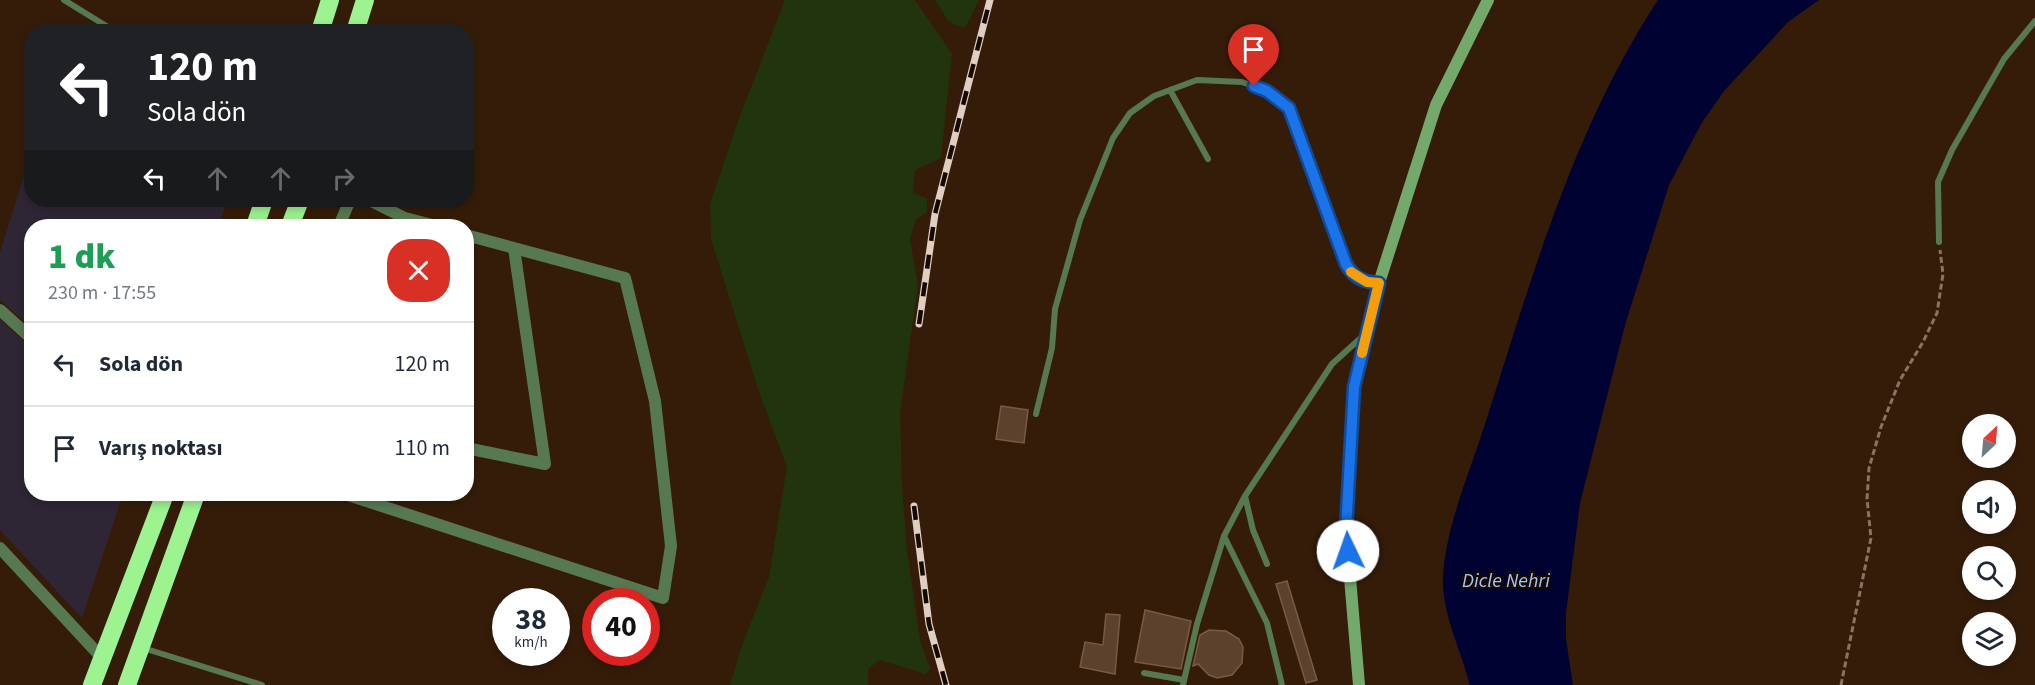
<!DOCTYPE html>
<html lang="tr">
<meta charset="utf-8">
<style>
:root{--surface:#fff;--page:#f2f2f3;--text:#1f2937;--muted:#747a83;--line:#e0e1e3}
body{margin:0;font-family:"Source Sans 3",sans-serif;background:var(--page);color:var(--text);height:100vh;display:flex;flex-direction:column;font-size:22px;white-space:nowrap}
*{box-sizing:border-box;margin:0}
p{font-size:20px;color:var(--muted)}
.icon{flex:none;width:33px;height:33px;fill:none;stroke:currentColor;stroke-width:2;stroke-linecap:round;stroke-linejoin:round}
.map{position:relative;flex:1;overflow:hidden}
.panel{position:absolute;left:24px;top:219px;width:450px;height:282px;display:flex;flex-direction:column;background:var(--surface);border-radius:24px;box-shadow:0 3px 9px #0003}
.panel>*{flex:none}
.hud{position:absolute;left:24px;top:24px;width:450px;height:183px;border-radius:24px;box-shadow:0 3px 9px #0003;background:#202124;color:#fff;overflow:hidden}
.needle{width:39px;rotate:26deg}
.buttons{position:absolute;left:1962px;top:414px;display:grid;gap:12px}
.buttons a{display:grid;place-items:center;width:54px;height:54px;border-radius:50%;background:var(--surface);box-shadow:0 3px 9px #0003;font-size:30px}
.speed{position:absolute;left:492px;top:588px;display:flex;gap:12px;font-size:30px;font-weight:700;text-align:center}
.speed>*{display:grid;place-content:center;width:78px;height:78px;border-radius:50%;background:var(--surface);box-shadow:0 3px 9px #0003;line-height:1}
.speed small{font-size:15px;font-weight:400}
.speed .limit{border:9px solid #d22;background:#fff;color:#111}
.pin{position:absolute;display:grid;place-items:center;width:51px;height:51px;color:#fff;margin:-62px -26px;border-radius:50% 50% 50% 0;rotate:-45deg;box-shadow:0 0 6px #0007}
.pin .icon{rotate:45deg}
.me{position:absolute;width:66px;margin:-33px;rotate:357deg;stroke-linejoin:round;filter:drop-shadow(0 0 4px #0008)}
.turn{display:flex;align-items:center;gap:21px;height:126px;padding:0 24px;font-size:27px}
.turn .icon{width:78px;height:78px;stroke-width:2.5}
.turn b{display:block;font-size:42px;line-height:51px}
.lanes{display:flex;align-items:center;height:57px;padding:0 24px;background:#0003;justify-content:center;gap:30px;direction:ltr}
.lanes .off{opacity:.35}
.round{display:grid;place-items:center;flex:none;width:63px;height:63px;border-radius:24px;background:var(--page)}
.overview{display:flex;align-items:center;justify-content:space-between;height:102px;padding:0 24px}
h1{font-size:36px;font-weight:800;line-height:45px;color:#1e9e55}
ul{padding:0;list-style:none}
li{display:flex;align-items:center;gap:18px;height:84px;padding:0 24px;border-top:2px solid var(--line)}
li div{flex:1}
li b{display:block;font-size:22px}
li em{font-style:normal}
.map>svg:first-child{display:block}
.industrial{fill:#2f2635}
.green{fill:#22340d}
.water{fill:#000232}
.building{fill:#5c412d;stroke:#775b46;stroke-width:1.5}
.lines{fill:none;stroke-linecap:round;stroke-linejoin:round}
.path{stroke:#897463;stroke-width:3;stroke-dasharray:6 3;stroke-linecap:butt}
.lane{stroke:#577952;stroke-width:6}
.street{stroke:#577952;stroke-width:12}
.secondary{stroke:#73aa6b;stroke-width:12}
.highway{stroke:#9cf38f;stroke-width:18}
.rail-casing{stroke:#e0cec1;stroke-width:7}
.rail{stroke:#140903;stroke-width:4.5;stroke-dasharray:14;stroke-linecap:butt}
.route-casing{stroke:#114b97;stroke-width:15}
.route{stroke:#1a73e8;stroke-width:10}
.slow{stroke:#f59e0b;stroke-width:10}
.labels{text-anchor:middle;stroke-width:4.5;stroke-linejoin:round;paint-order:stroke}
.water-label{font-size:20px;font-style:italic;fill:#a6c3f4;stroke:#140903}
</style>
<div class="map">
<svg width="2035" height="685" viewBox="0 0 2035 685">
<rect width="100%" height="100%" fill="#341c08"/>
<path class="industrial" d="M31,154L32,200H228L218,226H32L31,327L0,300V252Z
M0,319L31,348L32,494H123L82,618L0,530Z"/>
<path class="green" d="M785,0H915L952,54L941,158L915,170L913,193L927,198V212L916,219L910,239L918,285L900,413L902,486L907,550L920,640L930,668L926,674L880,660L868,669V685H730L742,645L769,577L787,467L759,392L711,239L710,204L738,121Z
M935,0H979L965,28L949,22Z"/>
<path class="water" d="M1658,0H1819L1788,22L1724,91L1701,124L1669,185L1625,325L1580,503L1566,613V639L1573,685H1470C1461,650 1441,612 1443,575C1447,522 1471,469 1487,418C1533,274 1574,128 1658,0Z"/>
<path class="building" d="M1001,406L1028,410L1024,443L996,439Z
M1287,581L1317,680L1306,683L1276,584Z
M1145,610L1191,621L1181,669L1135,662Z
M1106,614L1120,615L1115,674L1080,667L1085,642L1103,645Z
M1209,630L1226,631L1239,639L1243,647L1242,663L1232,675L1217,678L1209,675L1198,664L1193,666L1200,635Z"/>
<g class="lines">
<path class="path" d="M1841,685L1871,538L1867,499L1869,468L1881,427L1900,380L1923,342L1937,313L1943,274L1940,250"/>
<path class="lane" d="M64,0L116,32
M1170,90L1208,159
M1939,242L1938,182L1952,150L2004,59L2035,21
M1036,414L1052,348L1055,309L1080,220L1113,138L1130,113L1154,96L1197,80L1242,82L1267,91L1289,108L1346,264C1354,277 1363,282 1379,283
M1245,496L1253,530L1267,564
M1224,536L1267,623L1282,685
M143,648L262,685
M1144,673L1184,680
M1183,685L1197,624L1224,536L1245,496L1332,364L1364,335"/>
<path class="street" d="M369,200L405,218L436,226
M339,226L350,200
M0,310L32,339
M466,448L545,464L514,248
M345,494L663,598L671,546L655,401L625,278L466,235
M0,548L102,658"/>
<path class="secondary" d="M1359,685L1346,530L1354,387L1379,283L1436,105L1488,0"/>
<path class="highway" d="M320,32L330,0
M355,32L365,0
M255,226L264,200
M290,226L300,200
M92,685L165,494
M127,685L196,494"/>
<g class="rail-casing">
<path id="rail" d="M919,324L935,214L990,0
M914,506L929,624L946,685"/>
</g>
<use href="#rail" class="rail"/>
</g>
<g class="lines">
<g class="route-casing">
<path id="route" d="M1254,86L1267,91L1289,108L1346,264C1354,278 1363,282 1379,283L1354,387L1346,530L1348,551"/>
</g>
<use href="#route" class="route"/>
<path class="slow" d="M1351,272L1367,282L1379,283L1362,353"/>
</g>
<g class="labels">
<g class="water-label">
<text x="1506" y="587">Dicle Nehri</text>
</g>
</g>
</svg>
<div class="buttons">
<a><svg class="needle" viewBox="-14 -14 28 28"><path d="M0-13l5 13h-10z" fill="#e53935"/><path d="M0 13l5-13h-10z" fill="#747a83"/></svg></a>
<a><svg class="icon" aria-label="sound" viewBox="0 0 24 24"><path d="M4 9h4l5-4v14l-5-4H4zM17 9q2 3 0 6"/></svg></a>
<a><svg class="icon" aria-label="search" viewBox="0 0 24 24"><circle cx="10" cy="10" r="6"/><path d="M15 15l6 6"/></svg></a>
<a><svg class="icon" aria-label="layers" viewBox="0 0 24 24"><path d="M12 4l9 5-9 5-9-5zM3 14l9 5 9-5"/></svg></a>
</div>
<div class="speed"><div>38<small>km/h</small></div><div class="limit">40</div></div>
<div class="pin" style="left:1254px;top:86px;background:#d93025"><svg class="icon" aria-label="arrive" viewBox="0 0 24 24"><path d="M6 21V4h12l-3 4 3 4H6"/></svg></div>
<svg class="me" style="left:1348px;top:551px" viewBox="-20 -20 40 40"><circle r="19" fill="#fff"/><path d="M0-13L10 11 0 6-10 11z" fill="#1a73e8"/></svg>
<div class="hud">
<div class="turn"><svg class="icon" aria-label="left" viewBox="0 0 24 24"><path d="M17 20v-9H6M10 6l-5 5 5 5"/></svg><div><b>120 m</b>Sola dön</div></div>
<div class="lanes"><svg class="icon" aria-label="left" viewBox="0 0 24 24"><path d="M17 20v-9H6M10 6l-5 5 5 5"/></svg><svg class="icon off" aria-label="ahead" viewBox="0 0 24 24"><path d="M12 20V5M6 11l6-6 6 6"/></svg><svg class="icon off" aria-label="ahead" viewBox="0 0 24 24"><path d="M12 20V5M6 11l6-6 6 6"/></svg><svg class="icon off" aria-label="right" viewBox="0 0 24 24"><path d="M7 20v-9h11M14 6l5 5-5 5"/></svg></div>
</div>
<section class="panel">
<div class="overview"><div><h1>1 dk</h1><p>230 m · 17:55</p></div><a class="round" style="background:#d93025;color:#fff"><svg class="icon" aria-label="close" viewBox="0 0 24 24"><path d="M6 6l12 12M18 6L6 18"/></svg></a></div>
<ul>
<li><svg class="icon" aria-label="left" viewBox="0 0 24 24"><path d="M17 20v-9H6M10 6l-5 5 5 5"/></svg><div><b>Sola dön</b></div><em>120 m</em></li>
<li><svg class="icon" aria-label="arrive" viewBox="0 0 24 24"><path d="M6 21V4h12l-3 4 3 4H6"/></svg><div><b>Varış noktası</b></div><em>110 m</em></li>
</ul>
</section>
</div>
